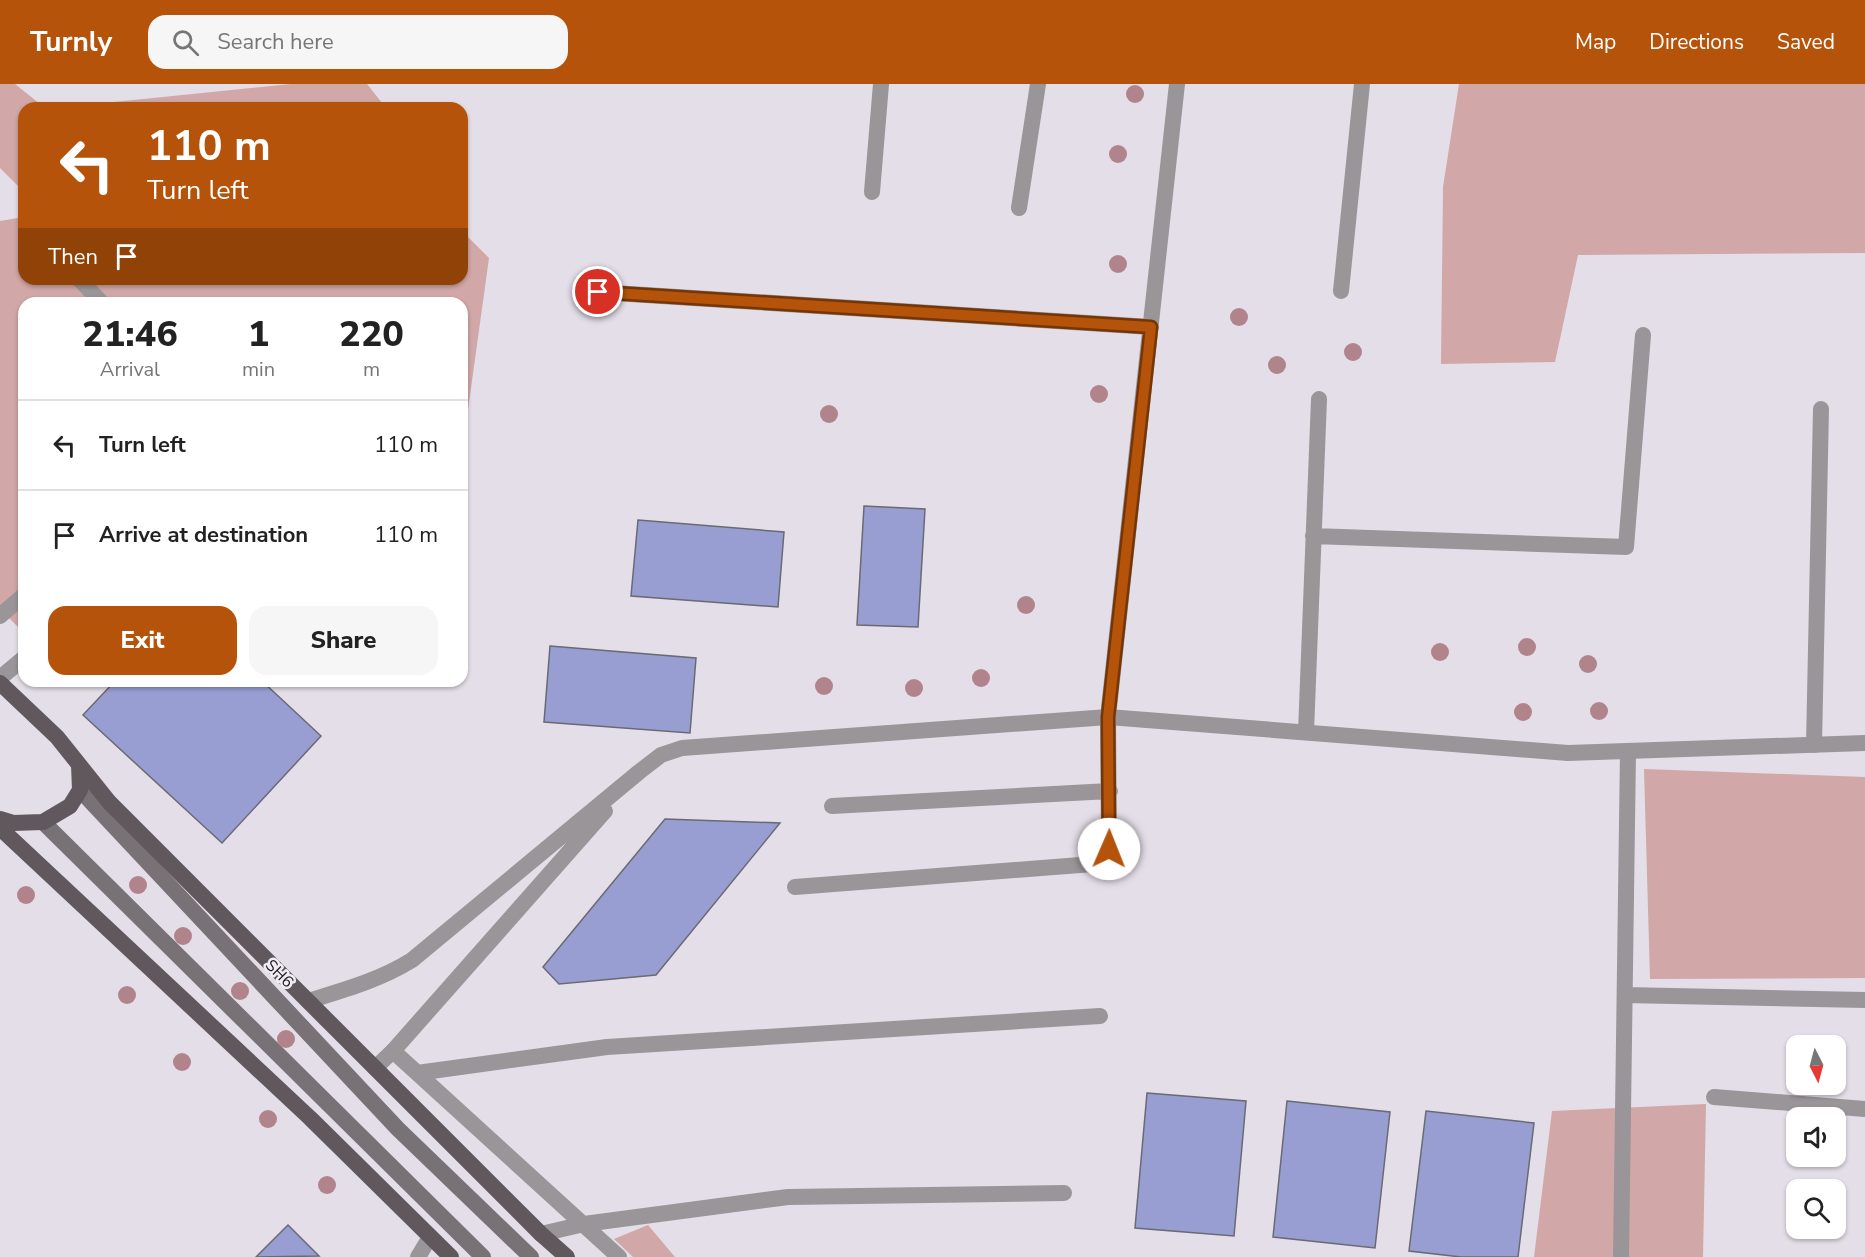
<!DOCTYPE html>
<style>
:root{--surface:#fff;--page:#f6f6f6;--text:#222;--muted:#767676;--line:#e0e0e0;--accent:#b45309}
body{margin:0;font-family:"Nunito Sans",sans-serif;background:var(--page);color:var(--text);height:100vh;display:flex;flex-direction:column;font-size:22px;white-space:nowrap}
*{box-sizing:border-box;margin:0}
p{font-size:20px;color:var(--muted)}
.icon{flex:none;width:33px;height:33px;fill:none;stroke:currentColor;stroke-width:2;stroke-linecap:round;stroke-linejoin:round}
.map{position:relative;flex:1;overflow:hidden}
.panel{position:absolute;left:18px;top:213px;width:450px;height:390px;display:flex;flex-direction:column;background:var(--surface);border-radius:18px;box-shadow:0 2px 4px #0004}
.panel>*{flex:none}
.banner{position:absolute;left:18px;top:18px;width:450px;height:183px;border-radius:18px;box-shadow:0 2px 4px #0004;background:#b45309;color:#fff;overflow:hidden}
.needle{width:39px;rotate:174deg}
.tools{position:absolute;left:1786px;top:951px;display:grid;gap:12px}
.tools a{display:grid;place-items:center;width:60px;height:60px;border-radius:12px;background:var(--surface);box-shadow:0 2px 4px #0004;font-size:30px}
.pin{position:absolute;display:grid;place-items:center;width:51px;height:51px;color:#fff;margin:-26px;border:3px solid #fff;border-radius:50%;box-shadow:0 2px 6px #0007}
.me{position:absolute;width:66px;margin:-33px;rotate:1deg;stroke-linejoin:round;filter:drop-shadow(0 0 4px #0008)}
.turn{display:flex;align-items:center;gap:21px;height:126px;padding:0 30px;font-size:27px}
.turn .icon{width:78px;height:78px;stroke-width:2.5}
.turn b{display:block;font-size:42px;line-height:51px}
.then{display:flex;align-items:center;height:57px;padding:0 30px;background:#0003;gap:12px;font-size:22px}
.eta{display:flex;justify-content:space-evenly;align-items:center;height:102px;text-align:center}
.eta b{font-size:36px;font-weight:800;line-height:42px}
.primary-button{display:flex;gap:12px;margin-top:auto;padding:12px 30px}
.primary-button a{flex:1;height:69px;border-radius:18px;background:var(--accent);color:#fff;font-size:24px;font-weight:800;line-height:69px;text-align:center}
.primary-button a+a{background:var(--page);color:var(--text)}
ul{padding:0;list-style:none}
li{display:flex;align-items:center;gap:18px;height:90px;padding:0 30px;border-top:2px solid var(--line)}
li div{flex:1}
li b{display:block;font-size:22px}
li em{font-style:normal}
header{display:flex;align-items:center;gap:36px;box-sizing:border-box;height:84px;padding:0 30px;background:var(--accent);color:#fff}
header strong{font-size:28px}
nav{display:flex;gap:33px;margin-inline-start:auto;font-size:21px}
.search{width:420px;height:54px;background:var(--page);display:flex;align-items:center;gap:15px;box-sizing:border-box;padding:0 21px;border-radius:18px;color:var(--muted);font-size:22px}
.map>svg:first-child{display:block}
.green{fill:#d1a7a7}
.building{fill:#989ed2;stroke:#696a73;stroke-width:1.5}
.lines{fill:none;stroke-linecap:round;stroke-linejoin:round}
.service{stroke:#9a9598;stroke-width:16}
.minor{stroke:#9a9598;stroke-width:16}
.tertiary{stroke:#9a9598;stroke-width:16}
.secondary{stroke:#787175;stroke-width:16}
.primary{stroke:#60585c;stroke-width:16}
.tree{fill:#b1848c}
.route-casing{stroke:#753606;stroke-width:15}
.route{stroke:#b45309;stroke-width:10}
.labels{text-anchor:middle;stroke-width:5;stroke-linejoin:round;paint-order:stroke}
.street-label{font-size:16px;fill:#1c1a1e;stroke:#f1ecf5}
</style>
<header>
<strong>Turnly</strong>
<div class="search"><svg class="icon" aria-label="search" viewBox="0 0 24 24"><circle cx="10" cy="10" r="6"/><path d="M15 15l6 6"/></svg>Search here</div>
<nav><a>Map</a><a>Directions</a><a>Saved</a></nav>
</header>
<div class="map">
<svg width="1865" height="1173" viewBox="0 0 1865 1173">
<rect width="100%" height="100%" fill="#e4dee8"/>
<path class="green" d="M0,0H15L45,24H24V108L0,84Z
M291,0H367L386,24H55Z
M1459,0H1865V169L1578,171L1555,278L1441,280L1443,103Z
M24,133V195H462V147L489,174L462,369V219H24V545L22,547L0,525V137Z
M1644,685L1865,693V894L1650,895Z
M1706,1020L1703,1173H1534L1552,1027Z
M648,1141L675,1173H633L614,1155Z"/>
<path class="building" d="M864,422L925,425L918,543L857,541Z
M638,436L784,448L778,523L631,512Z
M550,562L696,574L690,649L544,638Z
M115,597H262L321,652L222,759L83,631Z
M665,735L780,739L656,891L559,900L543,883Z
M1147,1009L1246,1017L1234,1152L1135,1144Z
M1287,1017L1390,1028L1375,1164L1273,1153Z
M1426,1027L1534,1039L1518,1173H1461L1409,1167Z
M288,1141L319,1172L256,1173Z"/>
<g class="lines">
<path class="service" d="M79,195L102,219
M0,532L24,511
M0,594L24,574
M1714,1013L1865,1025"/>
<path class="minor" d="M872,108L881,0
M1019,124L1038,0
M1341,207L1362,0
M598,208L1151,243
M1313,452L1626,463L1643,251
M1306,648L1319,315
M1814,661L1821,325
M832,722L1110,707
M795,803L1093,780L1103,774L1109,765L1108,633L1177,0
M1625,911L1865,916
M393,967L619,1173
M417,989L607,963L1100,932
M541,1150L584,1140L788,1113L1064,1109
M418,1173L430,1153
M1621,1173L1628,667"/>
<path class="tertiary" d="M308,917C344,906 380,896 412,876L639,688L661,671L682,664L1108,633L1568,669L1865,659
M375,984L393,967L605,727"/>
<path class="secondary" d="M80,706L398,1045L531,1173
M43,738L483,1173"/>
<path class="primary" d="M0,599L57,653L109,718L541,1150L567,1173
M0,735L13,739L43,738L70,722L80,706L79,681
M0,744L310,1034L451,1173"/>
</g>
<g class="tree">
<circle cx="1135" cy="10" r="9"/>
<circle cx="1118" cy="70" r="9"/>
<circle cx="1118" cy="180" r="9"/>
<circle cx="1239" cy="233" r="9"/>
<circle cx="1353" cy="268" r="9"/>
<circle cx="1277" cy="281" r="9"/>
<circle cx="1099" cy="310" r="9"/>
<circle cx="829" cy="330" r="9"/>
<circle cx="1026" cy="521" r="9"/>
<circle cx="1527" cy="563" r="9"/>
<circle cx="1440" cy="568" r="9"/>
<circle cx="1588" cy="580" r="9"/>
<circle cx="981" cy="594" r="9"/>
<circle cx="824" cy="602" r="9"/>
<circle cx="914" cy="604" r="9"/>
<circle cx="1599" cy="627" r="9"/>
<circle cx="1523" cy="628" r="9"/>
<circle cx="138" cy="801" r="9"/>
<circle cx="26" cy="811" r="9"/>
<circle cx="183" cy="852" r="9"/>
<circle cx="240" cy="907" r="9"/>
<circle cx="127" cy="911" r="9"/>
<circle cx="286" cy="955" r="9"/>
<circle cx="182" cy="978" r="9"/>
<circle cx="268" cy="1035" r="9"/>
<circle cx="327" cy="1101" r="9"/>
</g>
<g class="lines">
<g class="route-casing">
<path id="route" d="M598,208L1151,243L1108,633L1109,765"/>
</g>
<use href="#route" class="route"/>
</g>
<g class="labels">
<g class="street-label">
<text transform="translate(280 889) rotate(45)" y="6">SH6</text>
</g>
</g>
</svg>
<div class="tools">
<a><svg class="needle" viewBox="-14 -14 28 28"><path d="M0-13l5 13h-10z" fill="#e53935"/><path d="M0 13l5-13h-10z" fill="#767676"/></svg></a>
<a><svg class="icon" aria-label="sound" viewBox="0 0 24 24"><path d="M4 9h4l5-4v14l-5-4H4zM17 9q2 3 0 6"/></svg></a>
<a><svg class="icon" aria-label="search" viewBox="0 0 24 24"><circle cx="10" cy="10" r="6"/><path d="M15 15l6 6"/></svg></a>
</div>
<div class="pin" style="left:598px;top:208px;background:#d93025"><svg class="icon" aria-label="arrive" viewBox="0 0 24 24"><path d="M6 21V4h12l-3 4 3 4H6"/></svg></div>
<svg class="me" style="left:1109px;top:765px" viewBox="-20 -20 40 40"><circle r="19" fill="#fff"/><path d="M0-13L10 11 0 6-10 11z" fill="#b45309"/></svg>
<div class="banner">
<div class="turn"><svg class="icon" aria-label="left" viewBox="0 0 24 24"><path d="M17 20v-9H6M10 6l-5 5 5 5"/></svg><div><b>110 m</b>Turn left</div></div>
<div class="then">Then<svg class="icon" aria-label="arrive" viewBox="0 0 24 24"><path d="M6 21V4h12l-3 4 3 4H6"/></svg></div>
</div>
<section class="panel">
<div class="eta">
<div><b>21:46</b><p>Arrival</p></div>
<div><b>1</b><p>min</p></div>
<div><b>220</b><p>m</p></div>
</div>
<ul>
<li><svg class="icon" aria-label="left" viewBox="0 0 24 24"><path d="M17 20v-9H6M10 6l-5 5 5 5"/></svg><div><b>Turn left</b></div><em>110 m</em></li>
<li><svg class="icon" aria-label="arrive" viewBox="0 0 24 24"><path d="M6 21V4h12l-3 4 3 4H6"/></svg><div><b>Arrive at destination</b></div><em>110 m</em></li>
</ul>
<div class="primary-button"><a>Exit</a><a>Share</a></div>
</section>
</div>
